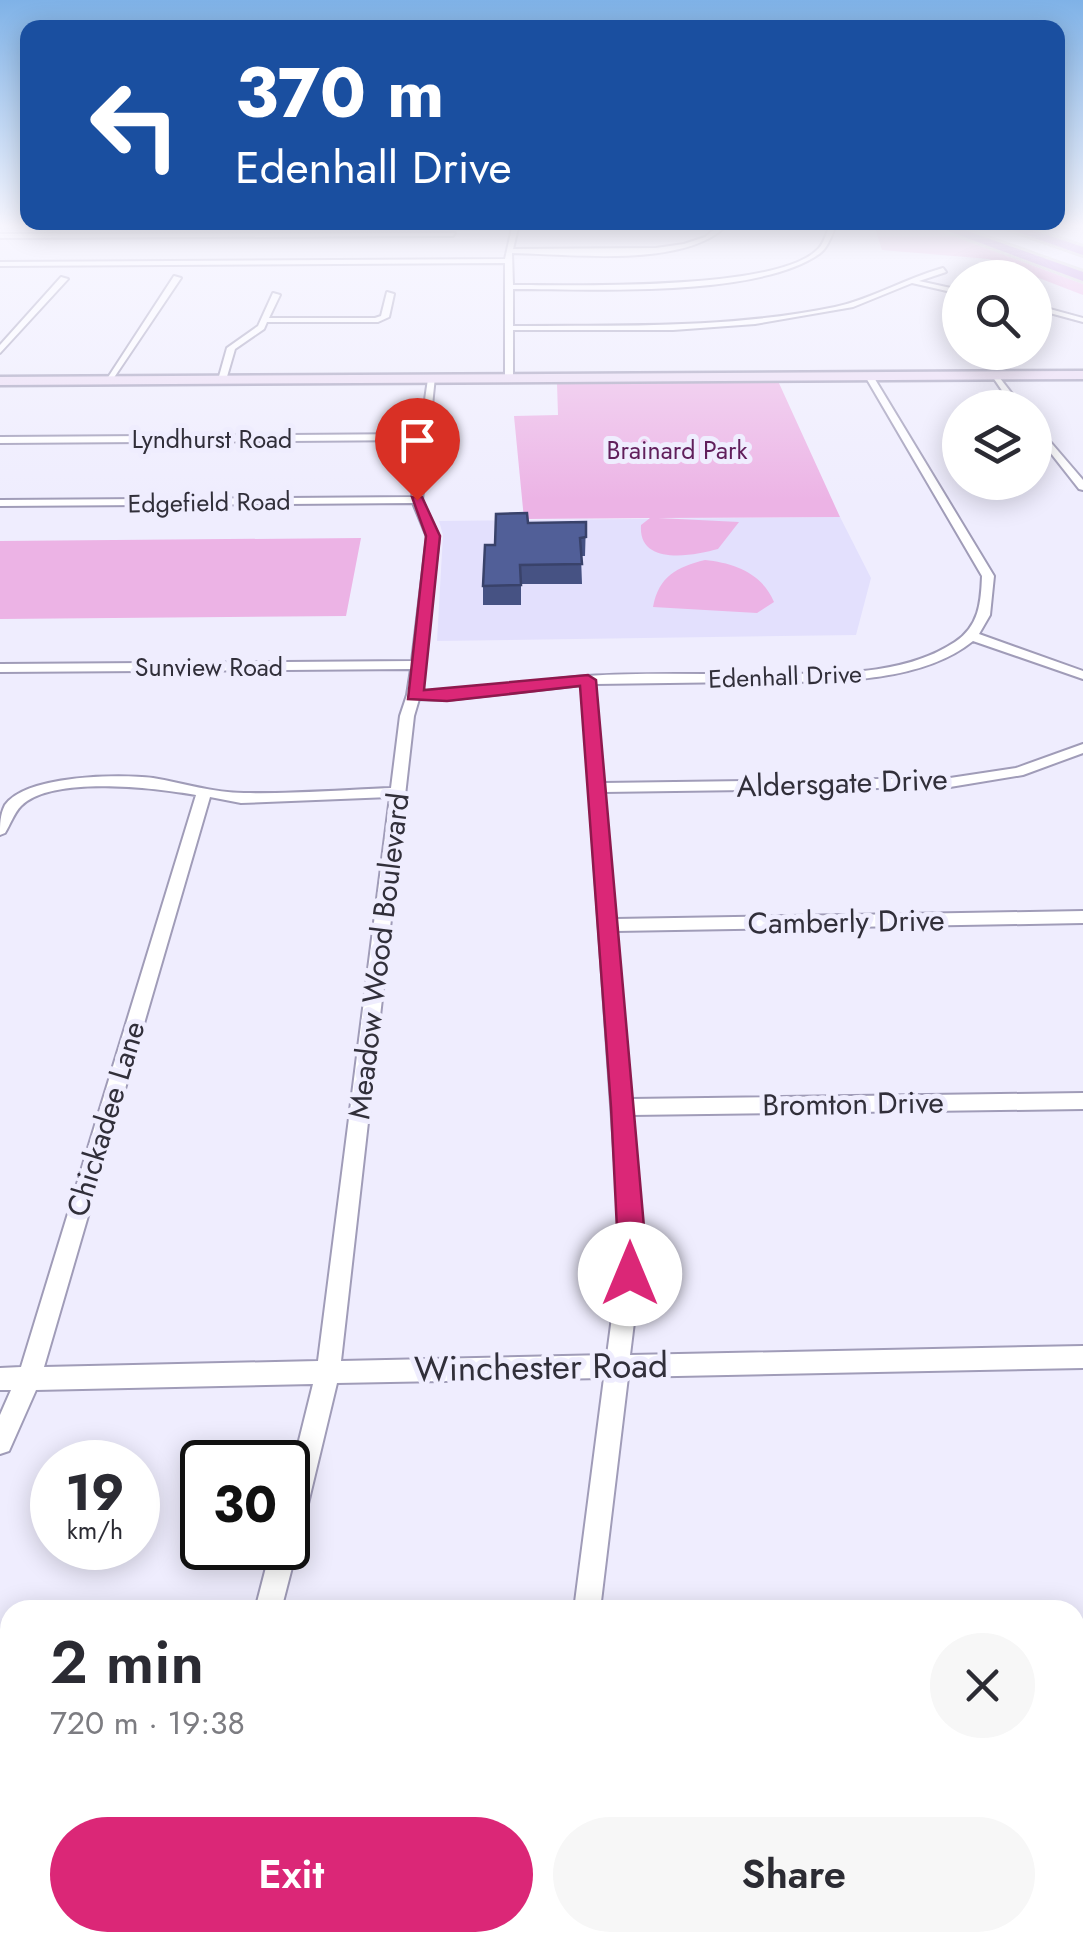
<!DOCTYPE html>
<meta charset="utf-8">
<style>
:root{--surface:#fff;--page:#f7f7f7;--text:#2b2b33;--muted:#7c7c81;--accent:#db2777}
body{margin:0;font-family:Jost,sans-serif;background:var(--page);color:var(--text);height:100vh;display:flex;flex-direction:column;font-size:38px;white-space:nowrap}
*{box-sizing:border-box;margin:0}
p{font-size:32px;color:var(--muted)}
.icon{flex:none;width:55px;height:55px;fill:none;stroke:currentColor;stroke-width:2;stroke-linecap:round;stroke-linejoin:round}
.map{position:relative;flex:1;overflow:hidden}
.drawer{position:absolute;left:0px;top:1600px;width:1085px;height:352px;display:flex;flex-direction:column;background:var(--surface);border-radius:30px 30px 0 0;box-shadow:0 5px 25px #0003}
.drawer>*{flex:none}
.top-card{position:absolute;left:20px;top:20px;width:1045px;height:210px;border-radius:20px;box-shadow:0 5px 25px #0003;background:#1a4fa0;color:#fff;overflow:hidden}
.controls{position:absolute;left:942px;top:260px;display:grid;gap:20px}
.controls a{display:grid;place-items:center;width:110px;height:110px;border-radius:50%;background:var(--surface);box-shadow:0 5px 25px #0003;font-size:50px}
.speed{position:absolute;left:30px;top:1440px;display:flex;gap:20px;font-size:50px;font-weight:700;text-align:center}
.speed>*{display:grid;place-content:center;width:130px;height:130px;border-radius:50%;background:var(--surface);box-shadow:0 5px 25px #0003;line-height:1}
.speed small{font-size:25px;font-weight:400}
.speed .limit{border:5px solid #111;border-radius:15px;background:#fff;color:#111}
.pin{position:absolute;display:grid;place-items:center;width:85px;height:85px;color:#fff;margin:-102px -42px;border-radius:50% 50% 50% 0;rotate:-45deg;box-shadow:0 0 10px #0007}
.pin .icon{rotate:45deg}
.me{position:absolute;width:110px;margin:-55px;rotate:0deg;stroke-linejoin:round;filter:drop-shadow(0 0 8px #0008)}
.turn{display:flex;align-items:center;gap:35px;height:210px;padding:0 50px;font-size:45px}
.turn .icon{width:130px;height:130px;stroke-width:2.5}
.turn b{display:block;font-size:70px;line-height:85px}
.round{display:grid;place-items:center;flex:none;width:105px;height:105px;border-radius:52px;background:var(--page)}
.head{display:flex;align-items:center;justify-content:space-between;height:170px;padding:0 50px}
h1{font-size:60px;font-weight:600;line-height:75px}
.button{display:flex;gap:20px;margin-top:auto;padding:20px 50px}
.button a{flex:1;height:115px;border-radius:60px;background:var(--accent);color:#fff;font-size:40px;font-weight:600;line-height:115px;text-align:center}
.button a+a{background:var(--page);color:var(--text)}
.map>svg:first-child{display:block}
.built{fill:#e3e0fd}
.green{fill:#ecb3e5}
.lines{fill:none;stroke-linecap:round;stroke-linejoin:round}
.street-casing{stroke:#a09cb8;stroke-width:4}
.secondary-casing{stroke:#a09cb8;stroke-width:5}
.highway-casing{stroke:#d2d1d4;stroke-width:6}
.street{fill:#fff;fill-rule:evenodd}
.secondary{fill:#ebdcf4;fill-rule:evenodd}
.highway{fill:#bb8cda;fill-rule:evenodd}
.wall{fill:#465283}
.building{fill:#515f98;stroke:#39426a;stroke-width:2.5}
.route{fill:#db2777;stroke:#8e194d;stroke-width:2.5}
.labels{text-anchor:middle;stroke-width:10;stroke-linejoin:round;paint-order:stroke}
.far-street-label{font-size:25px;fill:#312f3a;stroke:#efedfe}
.far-park-label{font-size:25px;fill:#601f5b;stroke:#efedfe}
.street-label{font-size:30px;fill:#312f3a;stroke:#efedfe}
.near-street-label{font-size:35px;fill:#312f3a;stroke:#efedfe}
</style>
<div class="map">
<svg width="1083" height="1952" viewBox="0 0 1083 1952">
<rect width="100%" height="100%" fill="#efedfe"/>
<path class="built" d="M840,517L871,578L856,635L437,641L443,535L439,521Z"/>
<path class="green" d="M875,228H932L1083,284V295L989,259L882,250Z
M778,381L840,517L658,518L739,522L718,549C693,556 638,566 641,525L650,518L524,519L514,416L558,415L557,383Z
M361,538L346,616L0,619V541Z
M705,560C734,563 762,573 774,602L757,613L653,607C659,576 677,567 705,560Z"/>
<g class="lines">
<g class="street-casing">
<path id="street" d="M512,228H518L513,249L656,248L684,244L705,237L716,228H724C679,268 570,254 512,253L513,285C573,285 779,291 818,249C823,245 826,234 829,228H835C831,237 827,249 819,254C756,298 590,289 513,289V326C620,325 729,329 835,307C872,299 906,278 943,268L946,272L919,281L960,290V294L912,283L853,307L755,324L673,330H513V379L509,382L505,379V263L0,266V262L505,259Z
M455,233L453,236L0,238V234Z
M174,276L181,278L111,382H105Z
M61,277L68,279L0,353V345Z
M387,292L394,294L389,317L378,322H267L264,329L235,349L226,380L222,383L218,380L227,348L258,326L273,293L280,295L269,318H375L381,316Z
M1035,305L1083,318V322L1035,309Z
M869,373L873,376L994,576L990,615L979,634L1083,671V679L973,641C915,688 812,681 742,682C693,683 644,683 595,684L603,783L950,778L1016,768L1083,744V753L1023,775L950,787L604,792L615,919L1083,911V923L616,931L630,1099L1083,1093V1109L631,1115L643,1249L630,1355L1083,1346V1368L628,1377L600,1610H574L604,1378L337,1383L301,1533L295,1543L297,1548L281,1610H255L271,1548H288V1485L313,1384L36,1390L9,1451L0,1454V1415L11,1390H0V1368L21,1367L196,795C156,788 52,775 21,806C14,813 10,825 5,833L0,835C0,824 0,815 5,805C26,775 119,774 153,778C183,783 214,793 244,793C293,794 342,790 391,788L400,716L407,695L411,669L0,672V664L412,661L427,537L413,503L0,506V500L412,497L420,440L0,443V437L420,434L428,379L435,377L422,500L439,537L421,691C477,693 532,680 587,676C648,672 709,675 770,674C830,673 902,677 955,642C979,626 981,603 982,576L865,376ZM582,685L621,1249L607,1355L341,1361L414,716L419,699L447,700ZM210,797L241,803L390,797L318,1361L44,1367Z
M990,373H996L1023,408H1014Z
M1035,424L1083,480V490L1079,489L1035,433Z
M1075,1718H1083V1746H1075Z
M1075,1869L1083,1872V1926L1075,1922Z
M1083,1926V1952H1064L1067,1942H1075V1930Z
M173,1942H205L203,1952H171Z
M544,1942H576V1952H544Z
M969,1942H1004L1008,1952H973Z"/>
</g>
<g class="secondary-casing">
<path id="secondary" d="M1083,371V379L0,385V377Z"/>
</g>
<g class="highway-casing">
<path id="highway" d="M940,228H959L1083,272V281Z
M1006,228H1026L1083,247V255Z"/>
</g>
<use href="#street" class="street"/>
<use href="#secondary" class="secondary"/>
<use href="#highway" class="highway"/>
</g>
<path class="wall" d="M586,522L585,556H581L582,584H521V605H483V586L495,545L528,523Z"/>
<path class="building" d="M527,513L528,523L586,522V537L580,538L582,564L520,565L521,585L483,586L485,545H495L496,514Z"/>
<linearGradient id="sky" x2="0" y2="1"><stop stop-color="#7fb2e7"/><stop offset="0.45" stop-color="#f8f7ff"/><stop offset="1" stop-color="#f8f7ff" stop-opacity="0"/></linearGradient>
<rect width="1083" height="502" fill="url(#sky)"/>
<path class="route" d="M412,497H422L440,536L424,690L588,675L596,680L646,1250L640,1283L630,1287L620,1283L616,1274L618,1250L611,1107L580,686L447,701L408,699L426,536Z"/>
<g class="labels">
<g class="far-street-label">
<text x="212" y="448">Lyndhurst Road</text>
<text transform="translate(209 502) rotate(-1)" y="9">Edgefield Road</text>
<text x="209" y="676">Sunview Road</text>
<text transform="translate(785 676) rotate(-2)" y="9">Edenhall Drive</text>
</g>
<g class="far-park-label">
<text x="677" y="459">Brainard Park</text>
</g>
<g class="street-label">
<text transform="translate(842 783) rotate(-2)" y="10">Aldersgate Drive</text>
<text transform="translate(846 922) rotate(-1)" y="10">Camberly Drive</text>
<text transform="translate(379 956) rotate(-83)" y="10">Meadow Wood Boulevard</text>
<text transform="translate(853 1104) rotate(-1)" y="10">Bromton Drive</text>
<text transform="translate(106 1119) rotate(-73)" y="10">Chickadee Lane</text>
</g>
<g class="near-street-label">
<text transform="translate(541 1367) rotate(-1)" y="12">Winchester Road</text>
</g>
</g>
</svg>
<div class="controls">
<a><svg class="icon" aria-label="search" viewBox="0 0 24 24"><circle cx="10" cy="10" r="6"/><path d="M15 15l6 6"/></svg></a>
<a><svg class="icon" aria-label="layers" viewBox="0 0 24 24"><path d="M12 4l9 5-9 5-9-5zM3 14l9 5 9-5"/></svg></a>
</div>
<div class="speed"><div>19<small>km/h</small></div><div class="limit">30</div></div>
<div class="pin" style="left:417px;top:500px;background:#d93025"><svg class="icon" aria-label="arrive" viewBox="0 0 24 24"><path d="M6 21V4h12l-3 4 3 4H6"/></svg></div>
<svg class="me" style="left:630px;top:1274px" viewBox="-20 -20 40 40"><circle r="19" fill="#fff"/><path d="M0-13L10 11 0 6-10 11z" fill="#db2777"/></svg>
<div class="top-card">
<div class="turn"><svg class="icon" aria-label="left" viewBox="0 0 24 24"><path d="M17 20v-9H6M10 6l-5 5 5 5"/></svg><div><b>370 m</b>Edenhall Drive</div></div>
</div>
<section class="drawer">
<div class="head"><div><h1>2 min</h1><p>720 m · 19:38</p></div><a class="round"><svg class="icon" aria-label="close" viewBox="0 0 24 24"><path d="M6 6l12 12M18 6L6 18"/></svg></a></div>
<div class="button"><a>Exit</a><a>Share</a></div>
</section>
</div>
